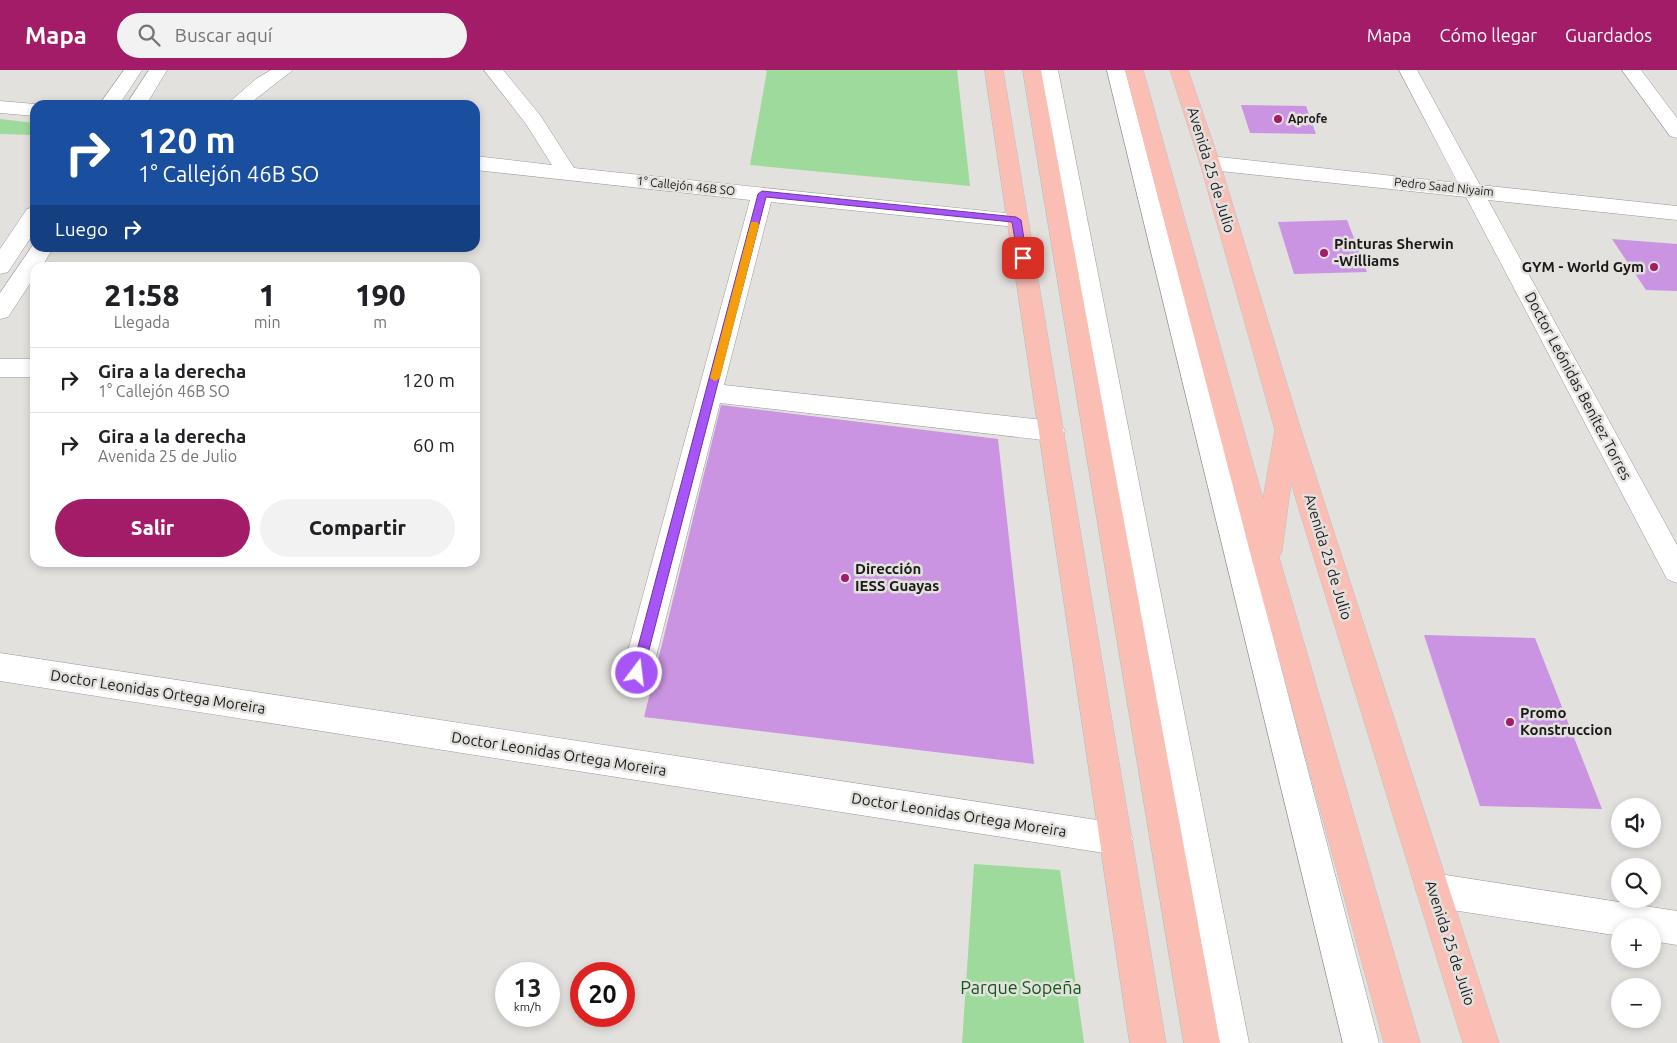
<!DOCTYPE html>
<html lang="es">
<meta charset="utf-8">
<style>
:root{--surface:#fff;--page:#f2f2f2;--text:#202124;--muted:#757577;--line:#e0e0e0;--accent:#a21c68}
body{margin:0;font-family:Ubuntu,sans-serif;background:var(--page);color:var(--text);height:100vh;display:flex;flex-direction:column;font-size:19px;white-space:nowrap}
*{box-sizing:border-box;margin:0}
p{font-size:16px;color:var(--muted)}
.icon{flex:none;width:28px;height:28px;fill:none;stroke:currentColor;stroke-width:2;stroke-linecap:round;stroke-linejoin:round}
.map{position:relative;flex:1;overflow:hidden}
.details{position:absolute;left:30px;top:192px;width:450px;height:305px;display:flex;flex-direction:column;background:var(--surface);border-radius:15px;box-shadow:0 2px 8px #0003}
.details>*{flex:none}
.guide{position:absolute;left:30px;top:30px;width:450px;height:152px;border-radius:15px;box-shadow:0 2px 8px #0003;background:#1a4fa0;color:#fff;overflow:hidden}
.fabs{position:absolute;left:1611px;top:728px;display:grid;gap:10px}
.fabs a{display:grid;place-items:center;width:50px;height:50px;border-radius:50%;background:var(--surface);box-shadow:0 2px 8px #0003;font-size:25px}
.speed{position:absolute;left:495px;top:892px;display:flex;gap:10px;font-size:25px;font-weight:700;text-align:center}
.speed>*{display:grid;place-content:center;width:65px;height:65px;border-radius:50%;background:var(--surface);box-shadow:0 2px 8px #0003;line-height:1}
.speed small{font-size:12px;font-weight:400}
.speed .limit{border:8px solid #d22;background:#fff;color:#111}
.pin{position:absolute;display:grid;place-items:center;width:42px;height:42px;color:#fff;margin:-21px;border-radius:10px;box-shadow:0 2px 8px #0006}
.me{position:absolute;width:55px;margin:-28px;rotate:15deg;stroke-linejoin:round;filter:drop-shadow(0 0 4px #0008)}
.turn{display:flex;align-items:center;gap:18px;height:105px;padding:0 25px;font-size:22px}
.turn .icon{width:65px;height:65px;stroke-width:2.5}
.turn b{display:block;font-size:35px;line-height:42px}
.then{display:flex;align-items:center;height:48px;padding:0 25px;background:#0003;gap:10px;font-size:19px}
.eta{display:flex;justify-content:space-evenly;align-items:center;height:85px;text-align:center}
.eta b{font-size:30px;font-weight:800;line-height:35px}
.action{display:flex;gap:10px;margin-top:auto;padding:10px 25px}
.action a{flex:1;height:58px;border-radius:30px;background:var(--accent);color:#fff;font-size:20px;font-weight:800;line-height:58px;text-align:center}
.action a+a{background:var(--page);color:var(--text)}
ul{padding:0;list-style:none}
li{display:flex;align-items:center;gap:15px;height:65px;padding:0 25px;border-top:1px solid var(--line)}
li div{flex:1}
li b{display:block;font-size:19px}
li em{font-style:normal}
header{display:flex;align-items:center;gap:30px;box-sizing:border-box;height:70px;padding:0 25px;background:var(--accent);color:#fff}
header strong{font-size:24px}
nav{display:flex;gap:28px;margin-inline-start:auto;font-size:18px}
.search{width:350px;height:45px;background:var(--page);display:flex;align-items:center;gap:12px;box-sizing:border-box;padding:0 18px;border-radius:28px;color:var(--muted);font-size:19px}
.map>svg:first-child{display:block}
.green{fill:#9dda9b}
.building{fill:#ca94e2}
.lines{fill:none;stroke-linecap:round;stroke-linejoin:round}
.minor-casing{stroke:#9a9895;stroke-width:1}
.major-casing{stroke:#bfbfbe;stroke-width:1}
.minor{fill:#fff;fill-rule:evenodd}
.major{fill:#fabeb5;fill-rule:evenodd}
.route{fill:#a855f7;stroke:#6d37a1}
.slow{fill:#f59e0b}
.poi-dot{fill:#a21c68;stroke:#e3e1de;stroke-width:2}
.labels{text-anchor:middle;stroke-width:5;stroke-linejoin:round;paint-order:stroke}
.far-poi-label{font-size:12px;font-weight:bold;fill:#1a1918;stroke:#e3e1de;text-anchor:start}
.far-street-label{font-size:12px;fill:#1a1918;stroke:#e3e1de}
.street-label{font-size:15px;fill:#1a1918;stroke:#e3e1de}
.poi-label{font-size:15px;font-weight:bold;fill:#1a1918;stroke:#e3e1de;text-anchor:start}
.near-park-label{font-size:18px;fill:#115a16;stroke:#e3e1de}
</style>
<header>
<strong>Mapa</strong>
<div class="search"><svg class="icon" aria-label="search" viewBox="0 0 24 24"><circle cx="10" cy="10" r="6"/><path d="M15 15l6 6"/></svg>Buscar aquí</div>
<nav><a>Mapa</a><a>Cómo llegar</a><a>Guardados</a></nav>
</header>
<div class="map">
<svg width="1677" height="973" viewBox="0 0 1677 973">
<rect width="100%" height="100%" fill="#e3e1de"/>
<path class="green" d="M764,0H957L970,116L750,95L767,1Z
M0,49L35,53V65L0,64Z
M974,794L1060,800L1084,973H962Z"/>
<path class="building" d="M1241,35L1306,36L1316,64L1250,63Z
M1347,150L1367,202L1294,204L1278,152Z
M1612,169L1677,174V221L1646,220Z
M721,335L998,369L1034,694L644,647Z
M1424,565L1535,568L1602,739L1480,736Z"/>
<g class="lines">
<g class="minor-casing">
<path id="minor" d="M124,0H142L119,35H99Z
M149,0H167L146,35H126Z
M271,0H293L248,35H226L256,9Z
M484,0H503L540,45L574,98L1024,145L1027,150L1024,155L1016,157L771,132L724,315L1052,351L1061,354L1065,361L1061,368L1052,371L720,333L652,603L647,613L637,617L627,613L622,603L750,130L475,100V86L552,95L526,54Z
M1040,0H1058L1249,973H1213Z
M1107,0H1125L1379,973H1343Z
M1399,0H1417L1480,115L1677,136V150L1488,130L1677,475V513L1667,509L1466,127L1210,100L1203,98L1200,93L1203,88L1210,86L1458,113Z
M1622,0H1641L1677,48V68L1670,66Z
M0,31L35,34L39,35H35V46L0,43Z
M35,137V161L8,202L0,204V179L27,139Z
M35,172V178H53L41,198H35V206L8,247L0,249V223Z
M0,289H35V307H0Z
M0,583L1117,753L1128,758L1133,769L1128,780L1117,785L0,611Z
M1433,803L1677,841V875L1652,871V856H1620V866L1433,837L1421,832L1416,820L1421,808Z"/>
</g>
<g class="major-casing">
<path id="major" d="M985,0H1003L1166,973H1130Z
M1023,0H1041L1220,973H1184Z
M1125,0H1143L1263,429L1275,360L1200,93L1170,0H1188L1220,93L1300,357L1499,973H1463L1291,413L1282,481L1279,487L1420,973H1384L1252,490Z"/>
</g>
<use href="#minor" class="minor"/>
<use href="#major" class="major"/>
</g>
<path class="route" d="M762,121L1016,147L1021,150L1027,188L1023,191L1018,188L1012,152L766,127L643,603L641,607L637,609L633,607L631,603L758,124Z"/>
<path class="slow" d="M751,152H757L759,155L720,308L715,311L710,308Z"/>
<g class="poi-dot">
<circle cx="1278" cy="49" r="5"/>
<circle cx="1324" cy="183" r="5"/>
<circle cx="1654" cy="197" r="5"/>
<circle cx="845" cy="508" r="5"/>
<circle cx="1510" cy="652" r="5"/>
</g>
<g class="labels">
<g class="far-poi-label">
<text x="1288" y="53">Aprofe</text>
</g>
<g class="far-street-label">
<text transform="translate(686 116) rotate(6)" y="4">1° Callejón 46B SO</text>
<text transform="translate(1444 117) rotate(6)" y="4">Pedro Saad Niyaim</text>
</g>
<g class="street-label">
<text transform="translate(1211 100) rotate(73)" y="5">Avenida 25 de Julio</text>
<text transform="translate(1578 316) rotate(62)" y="5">Doctor Leónidas Benítez Torres</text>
<text transform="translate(1328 487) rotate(73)" y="5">Avenida 25 de Julio</text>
<text transform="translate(158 622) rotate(9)" y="5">Doctor Leonidas Ortega Moreira</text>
<text transform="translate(559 684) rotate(9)" y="5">Doctor Leonidas Ortega Moreira</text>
<text transform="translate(959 745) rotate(9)" y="5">Doctor Leonidas Ortega Moreira</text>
<text transform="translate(1450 873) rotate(72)" y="5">Avenida 25 de Julio</text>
</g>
<g class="poi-label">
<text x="1334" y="179">Pinturas Sherwin<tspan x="1334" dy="17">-Williams</tspan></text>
<text x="1644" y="202" text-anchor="end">GYM - World Gym</text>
<text x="855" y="504">Dirección<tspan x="855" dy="17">IESS Guayas</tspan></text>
<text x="1520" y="648">Promo<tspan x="1520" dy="17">Konstruccion</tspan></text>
</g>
<g class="near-park-label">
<text x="1021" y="924">Parque Sopeña</text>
</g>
</g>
</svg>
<div class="fabs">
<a><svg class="icon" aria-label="sound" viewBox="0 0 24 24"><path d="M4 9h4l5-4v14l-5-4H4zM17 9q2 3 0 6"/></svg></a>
<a><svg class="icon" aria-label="search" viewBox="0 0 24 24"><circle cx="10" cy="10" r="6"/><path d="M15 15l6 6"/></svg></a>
<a>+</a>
<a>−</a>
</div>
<div class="speed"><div>13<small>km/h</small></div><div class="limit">20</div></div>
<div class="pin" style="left:1023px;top:188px;background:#d93025"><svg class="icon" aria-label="arrive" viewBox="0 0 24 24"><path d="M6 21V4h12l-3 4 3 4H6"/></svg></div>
<svg class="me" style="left:637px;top:603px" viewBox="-20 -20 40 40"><circle r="17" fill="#a855f7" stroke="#fff" stroke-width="3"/><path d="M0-11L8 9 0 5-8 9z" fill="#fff"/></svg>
<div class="guide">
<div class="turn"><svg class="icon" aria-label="right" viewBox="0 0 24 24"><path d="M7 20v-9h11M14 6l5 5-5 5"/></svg><div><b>120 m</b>1° Callejón 46B SO</div></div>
<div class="then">Luego<svg class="icon" aria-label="right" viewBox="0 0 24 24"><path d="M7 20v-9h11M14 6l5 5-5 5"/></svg></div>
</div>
<section class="details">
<div class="eta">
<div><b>21:58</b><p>Llegada</p></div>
<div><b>1</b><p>min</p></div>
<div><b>190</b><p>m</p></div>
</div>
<ul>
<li><svg class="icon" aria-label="right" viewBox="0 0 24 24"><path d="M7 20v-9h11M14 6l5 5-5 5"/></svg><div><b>Gira a la derecha</b><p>1° Callejón 46B SO</p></div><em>120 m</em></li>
<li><svg class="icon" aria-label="right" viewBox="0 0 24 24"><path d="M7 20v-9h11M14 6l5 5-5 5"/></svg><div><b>Gira a la derecha</b><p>Avenida 25 de Julio</p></div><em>60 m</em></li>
</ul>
<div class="action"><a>Salir</a><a>Compartir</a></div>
</section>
</div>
